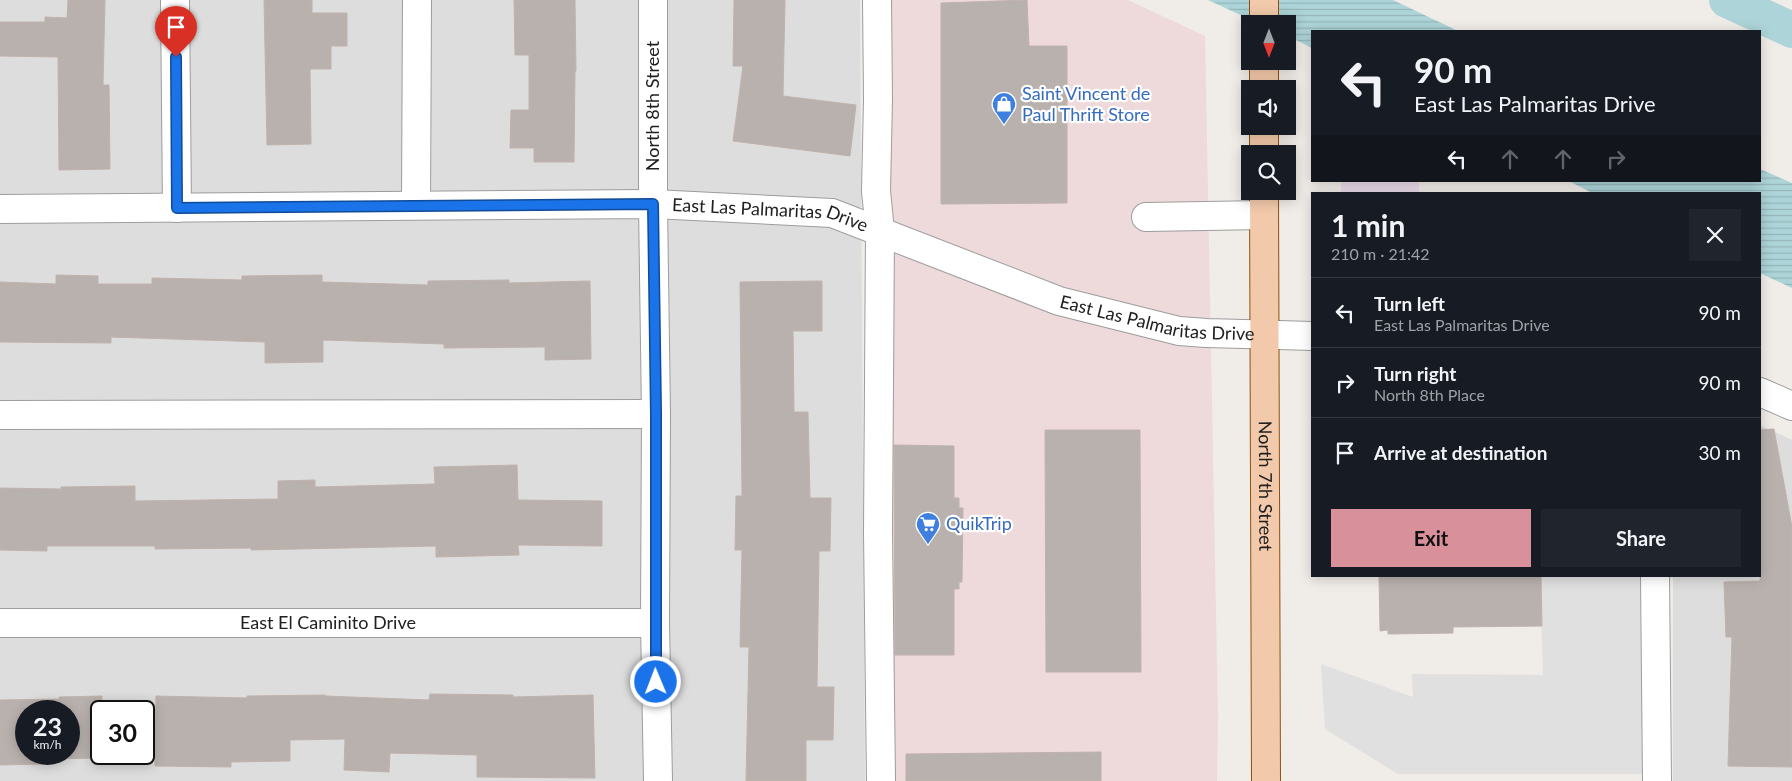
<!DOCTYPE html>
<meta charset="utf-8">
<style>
:root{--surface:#171b24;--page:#20242c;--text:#f1f3f6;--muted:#9ea1a6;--line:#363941;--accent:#d8909b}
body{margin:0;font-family:Lato,sans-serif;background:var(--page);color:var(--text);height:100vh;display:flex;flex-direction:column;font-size:19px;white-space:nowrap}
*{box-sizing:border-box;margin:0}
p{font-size:16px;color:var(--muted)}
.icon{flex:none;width:28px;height:28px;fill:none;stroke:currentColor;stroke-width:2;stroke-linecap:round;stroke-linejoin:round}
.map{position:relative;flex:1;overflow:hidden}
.sheet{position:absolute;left:1311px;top:192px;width:450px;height:385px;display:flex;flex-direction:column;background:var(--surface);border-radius:0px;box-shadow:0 2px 12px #0003}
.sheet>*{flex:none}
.hud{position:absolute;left:1311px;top:30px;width:450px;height:152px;border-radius:0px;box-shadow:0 2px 12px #0003;background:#171b24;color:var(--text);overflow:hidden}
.needle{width:32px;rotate:180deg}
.fabs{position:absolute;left:1241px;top:15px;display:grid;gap:10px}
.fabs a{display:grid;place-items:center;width:55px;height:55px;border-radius:0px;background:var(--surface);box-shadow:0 2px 12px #0003;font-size:25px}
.speed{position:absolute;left:15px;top:700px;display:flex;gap:10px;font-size:25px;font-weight:700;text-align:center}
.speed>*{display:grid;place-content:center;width:65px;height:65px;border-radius:50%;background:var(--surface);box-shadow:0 2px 12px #0003;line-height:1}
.speed small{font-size:12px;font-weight:400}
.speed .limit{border:2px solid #111;border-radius:8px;background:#fff;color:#111}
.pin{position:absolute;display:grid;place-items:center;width:42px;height:42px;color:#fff;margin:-51px -21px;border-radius:50% 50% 50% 0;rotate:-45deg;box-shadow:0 0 5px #0007}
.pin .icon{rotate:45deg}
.me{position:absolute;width:55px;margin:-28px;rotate:359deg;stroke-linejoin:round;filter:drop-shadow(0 0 4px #0008)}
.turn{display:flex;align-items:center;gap:18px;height:105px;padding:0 20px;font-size:22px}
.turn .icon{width:65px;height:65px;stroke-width:2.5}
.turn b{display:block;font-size:35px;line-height:42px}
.lanes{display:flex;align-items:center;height:48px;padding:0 20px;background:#0003;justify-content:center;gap:25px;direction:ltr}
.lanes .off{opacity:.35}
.round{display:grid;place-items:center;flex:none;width:52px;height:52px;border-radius:0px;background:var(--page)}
.head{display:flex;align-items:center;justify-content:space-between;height:85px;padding:0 20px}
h1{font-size:30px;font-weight:700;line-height:38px}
.button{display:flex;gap:10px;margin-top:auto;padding:10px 20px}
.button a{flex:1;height:58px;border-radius:0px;background:var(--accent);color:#111;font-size:20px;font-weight:700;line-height:58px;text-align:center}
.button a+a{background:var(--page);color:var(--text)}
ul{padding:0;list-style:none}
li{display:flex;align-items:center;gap:15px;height:70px;padding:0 20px;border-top:1px solid var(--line)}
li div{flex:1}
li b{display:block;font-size:19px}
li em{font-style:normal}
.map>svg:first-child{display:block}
.residential{fill:#dedddd;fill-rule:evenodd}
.commercial{fill:#eed9db}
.industrial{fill:#e8dae7}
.parking{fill:#e0e0e0}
.water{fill:url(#water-rules)}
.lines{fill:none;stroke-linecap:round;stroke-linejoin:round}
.canal{stroke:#add4d8;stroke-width:36}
.building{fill:#b9b1ae;stroke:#c0b2ab;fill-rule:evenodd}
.minor-casing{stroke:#9d9d9d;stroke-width:30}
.major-casing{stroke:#8c5210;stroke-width:30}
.minor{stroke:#fff;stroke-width:28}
.major{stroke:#f2c9aa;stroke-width:28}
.route-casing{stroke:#114b97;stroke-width:12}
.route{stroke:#1a73e8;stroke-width:9}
.labels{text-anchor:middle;stroke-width:4.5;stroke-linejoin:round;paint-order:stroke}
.shop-label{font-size:18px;fill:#366cbe;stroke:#fff;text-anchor:start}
.street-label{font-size:18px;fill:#202020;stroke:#fff}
</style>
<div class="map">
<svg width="1792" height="781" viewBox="0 0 1792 781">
<defs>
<pattern id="water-rules" width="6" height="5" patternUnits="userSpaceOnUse" patternTransform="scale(1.25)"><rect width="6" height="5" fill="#add4d8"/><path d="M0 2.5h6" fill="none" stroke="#95b6b9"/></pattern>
</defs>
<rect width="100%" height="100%" fill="#f0ece8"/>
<path class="residential" d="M0,0H860L865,781H0ZM26,711H69V754H26ZM101,711H144V754H101Z
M1760,425L1792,440V781H1673V576H1760Z"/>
<path class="commercial" d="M887,0H1128L1205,36L1218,719L1217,781H889Z"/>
<path class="industrial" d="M1341,181H1419V194H1341Z"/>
<path class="parking" d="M1540,576H1640L1643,774H1398L1325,729L1321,664L1413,697L1412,674L1543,675Z"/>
<path class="water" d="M1208,0H1393L1458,31H1312V48L1288,36V24H1260Z
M1760,169L1792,183V288L1760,273V194H1594L1569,181H1760Z"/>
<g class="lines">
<path class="canal" d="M1727,0L1792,30"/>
</g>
<path class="building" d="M68,0H105L103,85H109L110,169L59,170L58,57L0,56V22H45V17L67,18Z
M264,0H312V13H347V46H331V69H310L311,144L267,145Z
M514,0H575L576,71H575L574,162H534V148H510L511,110H529V55H515Z
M734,0H785L783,96L856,105L850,156L733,141L743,66H733Z
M1027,0L1029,46H1067V203L941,204V3Z
M56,275L98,276V284H152V278L242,280V276L322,275V282L428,285V281L509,280V283L590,281L591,359L545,360V347L444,348V344L323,340V362L265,363V342L111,337V343L0,342V282L56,284Z
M822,281V331H793L794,412H808L810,498H831L830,551H819L817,687H834L833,740H806V781H746L749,647H740L742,550H735L736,496H742L740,282Z
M1774,429L1792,527V767L1728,766L1732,637H1726L1724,582L1760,581V430Z
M1045,430H1140L1141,672H1046Z
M894,445L954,446V498H959V508H963L962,582H959V589H954V655H895Z
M517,465L518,500L602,501V546L518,545L519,555L436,557V546L251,550V548L155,549V546H47V551L0,550V488L61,489V487L135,486V501L278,499V481L315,480V487L435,484L434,467Z
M1379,576H1541L1542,626L1453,627V633L1388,634V630L1380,631Z
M430,694L513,695V697L593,695L595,778L477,777V755L390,753L389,772L344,770L345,739L290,740V761L231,762V767L155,766L156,696L247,698V696L325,695V696L429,700Z
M102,696L101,754H104V758L45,759V764L0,765V700L59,699V697ZM26,711H69V754H26Z
M1101,752V781H906V754Z"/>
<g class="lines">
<g class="minor-casing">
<g id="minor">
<path d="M175,0L177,208"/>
<path d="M653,0V204L656,414L655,623L658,781"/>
<path d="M877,0L878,99L876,191L880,231L878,532L881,781"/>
<path d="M416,205L417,0"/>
<path id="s1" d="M0,209L653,204L832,213L1059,301L1179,331L1206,333L1312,336"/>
<path d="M1146,217L1264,215"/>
<path d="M1760,392L1792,406"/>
<path d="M0,415L656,414"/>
<path d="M1655,576L1657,781"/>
<path id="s2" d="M0,623H655"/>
</g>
</g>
<g class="major-casing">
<g id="major">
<path d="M1264,24V0"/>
<path d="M1264,61V89"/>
<path d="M1264,126V154"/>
<path id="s3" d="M1264,191L1266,781"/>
</g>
</g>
<use href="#minor" class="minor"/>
<use href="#major" class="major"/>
</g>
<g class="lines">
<g class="route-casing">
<path id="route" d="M176,57L177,208L653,204L656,414V682"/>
</g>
<use href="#route" class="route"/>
</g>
<defs>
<g id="shop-pin" transform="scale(1.25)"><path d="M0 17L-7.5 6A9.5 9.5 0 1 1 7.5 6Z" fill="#3f7fe0" stroke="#fff"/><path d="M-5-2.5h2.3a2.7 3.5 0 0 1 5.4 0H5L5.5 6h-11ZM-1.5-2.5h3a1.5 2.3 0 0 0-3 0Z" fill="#fff"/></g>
<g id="supermarket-pin" transform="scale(1.25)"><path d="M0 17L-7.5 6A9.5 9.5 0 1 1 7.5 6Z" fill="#3f7fe0" stroke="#fff"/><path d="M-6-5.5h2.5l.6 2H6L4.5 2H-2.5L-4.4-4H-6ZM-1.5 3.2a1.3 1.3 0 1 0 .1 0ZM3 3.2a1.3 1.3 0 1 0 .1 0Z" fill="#fff"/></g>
</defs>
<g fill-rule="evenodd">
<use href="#shop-pin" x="1004" y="104"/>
<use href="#supermarket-pin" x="928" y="524"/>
</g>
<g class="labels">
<g class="shop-label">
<text x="1022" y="100">Saint Vincent de<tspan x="1022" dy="21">Paul Thrift Store</tspan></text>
<text x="946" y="530">QuikTrip</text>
</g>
<g class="street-label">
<text transform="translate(653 106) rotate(-90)" y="6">North 8th Street</text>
<text dy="6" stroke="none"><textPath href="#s1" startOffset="771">East Las Palmaritas Drive</textPath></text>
<text dy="6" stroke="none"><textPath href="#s1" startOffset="1176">East Las Palmaritas Drive</textPath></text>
<text dy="6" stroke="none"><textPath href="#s3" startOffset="295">North 7th Street</textPath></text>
<text dy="6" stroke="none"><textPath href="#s2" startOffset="328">East El Caminito Drive</textPath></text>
</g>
</g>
</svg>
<div class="fabs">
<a><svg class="needle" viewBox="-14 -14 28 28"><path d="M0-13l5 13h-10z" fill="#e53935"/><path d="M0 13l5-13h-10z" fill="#9ea1a6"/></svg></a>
<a><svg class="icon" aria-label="sound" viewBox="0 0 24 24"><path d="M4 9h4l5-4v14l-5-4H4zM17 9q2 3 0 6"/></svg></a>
<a><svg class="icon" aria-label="search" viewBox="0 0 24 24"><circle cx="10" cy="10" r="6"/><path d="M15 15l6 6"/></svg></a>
</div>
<div class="speed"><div>23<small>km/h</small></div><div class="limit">30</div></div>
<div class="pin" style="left:176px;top:57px;background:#d93025"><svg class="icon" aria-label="arrive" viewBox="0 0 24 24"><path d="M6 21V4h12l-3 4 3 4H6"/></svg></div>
<svg class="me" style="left:656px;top:682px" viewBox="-20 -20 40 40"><circle r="17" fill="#1a73e8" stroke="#fff" stroke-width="3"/><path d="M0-11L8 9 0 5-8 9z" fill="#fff"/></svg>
<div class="hud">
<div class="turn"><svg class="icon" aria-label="left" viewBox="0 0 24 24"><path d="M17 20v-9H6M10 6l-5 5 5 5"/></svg><div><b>90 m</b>East Las Palmaritas Drive</div></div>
<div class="lanes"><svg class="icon" aria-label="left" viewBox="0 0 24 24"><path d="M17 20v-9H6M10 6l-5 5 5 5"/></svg><svg class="icon off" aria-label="ahead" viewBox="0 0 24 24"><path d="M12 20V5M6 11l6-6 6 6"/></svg><svg class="icon off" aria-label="ahead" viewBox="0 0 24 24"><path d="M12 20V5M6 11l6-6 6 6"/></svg><svg class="icon off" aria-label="right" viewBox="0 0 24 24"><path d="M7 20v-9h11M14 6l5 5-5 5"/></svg></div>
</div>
<section class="sheet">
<div class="head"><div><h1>1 min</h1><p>210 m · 21:42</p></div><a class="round"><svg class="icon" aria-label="close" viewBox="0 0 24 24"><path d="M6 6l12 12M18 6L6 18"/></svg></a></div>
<ul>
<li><svg class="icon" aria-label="left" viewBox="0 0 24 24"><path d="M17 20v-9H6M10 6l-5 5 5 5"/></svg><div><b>Turn left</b><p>East Las Palmaritas Drive</p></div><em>90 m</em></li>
<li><svg class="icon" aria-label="right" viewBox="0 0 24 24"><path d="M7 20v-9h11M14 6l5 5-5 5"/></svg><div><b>Turn right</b><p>North 8th Place</p></div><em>90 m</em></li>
<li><svg class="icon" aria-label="arrive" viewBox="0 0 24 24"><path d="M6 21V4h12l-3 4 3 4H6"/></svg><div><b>Arrive at destination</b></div><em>30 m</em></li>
</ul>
<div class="button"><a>Exit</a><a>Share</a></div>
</section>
</div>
